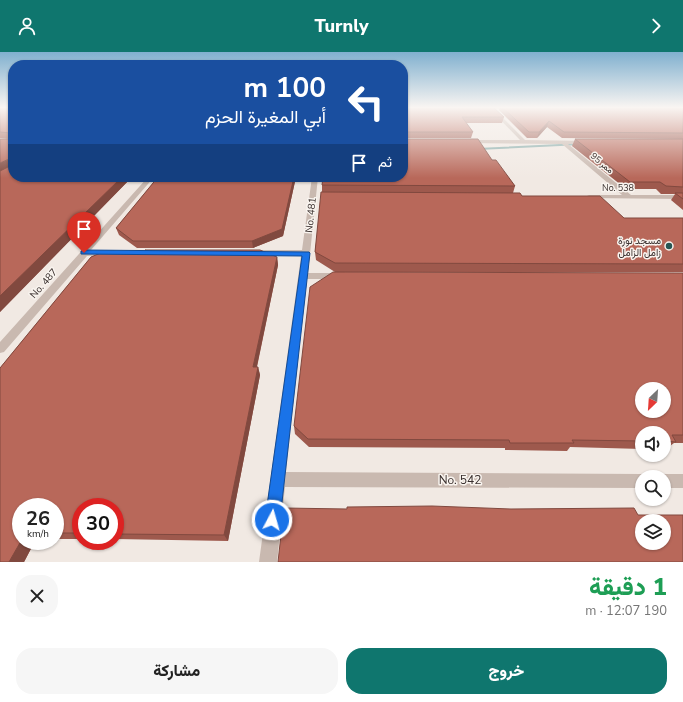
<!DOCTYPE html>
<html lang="ar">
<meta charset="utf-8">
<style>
:root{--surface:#fff;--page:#f6f6f6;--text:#222;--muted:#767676;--accent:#0f766e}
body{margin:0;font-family:"Nunito Sans",Vazirmatn,sans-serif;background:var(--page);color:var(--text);direction:rtl;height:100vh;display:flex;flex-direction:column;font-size:15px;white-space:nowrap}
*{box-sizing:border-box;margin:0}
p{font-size:13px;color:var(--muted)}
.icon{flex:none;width:22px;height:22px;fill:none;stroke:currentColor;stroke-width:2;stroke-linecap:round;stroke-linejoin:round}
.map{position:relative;height:510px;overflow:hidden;direction:ltr}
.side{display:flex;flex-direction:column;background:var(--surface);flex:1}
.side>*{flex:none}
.guide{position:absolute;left:8px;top:8px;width:400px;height:122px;border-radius:16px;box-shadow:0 1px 3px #0004;direction:rtl;background:#1a4fa0;color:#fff;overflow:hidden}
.needle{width:26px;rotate:205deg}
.buttons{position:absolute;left:635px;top:330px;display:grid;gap:8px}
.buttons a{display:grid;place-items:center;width:36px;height:36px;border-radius:50%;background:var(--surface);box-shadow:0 1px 3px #0004;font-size:20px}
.speed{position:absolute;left:12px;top:446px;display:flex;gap:8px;font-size:20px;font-weight:700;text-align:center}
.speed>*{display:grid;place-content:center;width:52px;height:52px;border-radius:50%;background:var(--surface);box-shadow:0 1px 3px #0004;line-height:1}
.speed small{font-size:10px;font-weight:400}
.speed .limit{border:6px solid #d22;background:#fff;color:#111}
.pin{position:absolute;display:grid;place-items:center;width:34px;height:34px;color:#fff;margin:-41px -17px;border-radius:50% 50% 50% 0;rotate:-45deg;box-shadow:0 0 4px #0007}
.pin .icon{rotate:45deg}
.me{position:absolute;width:44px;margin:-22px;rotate:6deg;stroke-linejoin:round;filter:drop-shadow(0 0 3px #0008)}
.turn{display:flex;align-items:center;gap:14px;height:84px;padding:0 16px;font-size:18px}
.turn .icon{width:52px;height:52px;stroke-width:2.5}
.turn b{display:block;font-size:28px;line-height:34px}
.then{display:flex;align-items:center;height:38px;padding:0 16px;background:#0003;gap:8px;font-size:15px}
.round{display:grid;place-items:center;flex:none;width:42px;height:42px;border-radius:16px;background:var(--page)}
.summary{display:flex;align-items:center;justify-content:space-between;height:68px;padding:0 16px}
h1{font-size:24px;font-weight:800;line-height:30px;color:#1e9e55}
.button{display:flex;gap:8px;margin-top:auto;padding:8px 16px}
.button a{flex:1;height:46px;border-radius:16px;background:var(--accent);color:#fff;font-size:16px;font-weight:800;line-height:46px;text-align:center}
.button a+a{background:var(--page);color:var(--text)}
header{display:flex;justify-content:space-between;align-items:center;height:52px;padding:0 16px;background:var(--accent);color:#fff;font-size:18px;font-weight:800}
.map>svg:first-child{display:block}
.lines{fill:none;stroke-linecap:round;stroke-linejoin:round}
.stream{fill:#85aba9;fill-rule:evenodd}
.street{fill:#c9b9b0;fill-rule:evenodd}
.wall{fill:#9e594d}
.shaded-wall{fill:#81493f}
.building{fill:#b8685a;stroke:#81493f;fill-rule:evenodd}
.route{fill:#1a73e8;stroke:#114b97}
.poi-dot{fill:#275654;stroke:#f9f4ef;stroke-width:1.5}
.labels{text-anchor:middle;stroke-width:3;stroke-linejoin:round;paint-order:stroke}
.far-street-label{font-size:9px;fill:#392f2d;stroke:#f9f4ef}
.street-label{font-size:10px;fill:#392f2d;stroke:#f9f4ef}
.poi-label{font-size:10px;fill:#392f2d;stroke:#f9f4ef;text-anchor:end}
.near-street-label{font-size:12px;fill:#392f2d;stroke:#f9f4ef}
</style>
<header><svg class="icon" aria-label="forward" viewBox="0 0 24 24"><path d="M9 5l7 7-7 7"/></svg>Turnly<svg class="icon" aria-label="person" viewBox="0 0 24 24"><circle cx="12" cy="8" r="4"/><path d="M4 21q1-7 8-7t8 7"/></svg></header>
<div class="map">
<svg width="683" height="510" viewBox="0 0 683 510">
<rect width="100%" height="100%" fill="#f1e9e3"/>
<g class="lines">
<path class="stream" d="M683,86V88L671,89L669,88Z
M580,91H581V93L477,98L475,97L477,96Z"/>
<path class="street" d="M479,55H515L513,57H494L525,88L589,89L590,90L587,92H568L631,143H683V147L587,146V144L589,143H622L562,92L465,91L464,90L467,88H520L492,59L494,57Z
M148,125H154L91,198H114L117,199L118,201L117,203L87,204L4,300L0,301V290Z
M312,125H318L308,221H339L344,224L339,227H307L286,420L642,422L648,425H642V436L285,435L277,510H259L301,204H254L250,201L254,198H302Z
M664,422H683V436H664V425H658Z"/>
</g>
<path class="wall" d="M0,55H13V125H132L0,260L10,87L0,86Z
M403,55L504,65L502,71H466L473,80L471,86H403Z
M500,55H683V87L562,86L547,75L537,86H527L499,58Z
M404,87L492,108L515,134L513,141L522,144L624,166H683V220H335L316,208L315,200L322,140V133Z
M575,87H683V158L671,148L675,142H661L656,137H626L572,94Z
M158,125H296L283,184L253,196H137L119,183L116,176Z
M145,198H260L277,205L278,213L257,315H258L260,323L228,489L115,487V455H81V487H55V455H21V489H35L24,510H0V316L91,205L103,200H146Z
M683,221V391H674L666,397H664V381H642V397L570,395L567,399L505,398V396L309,395L295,382L294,374Z"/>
<path class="shaded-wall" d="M549,69L547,75L537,86L539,80Z
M9,107L13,113L0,120V111Z
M122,125H132L0,260V244Z
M294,125H296L283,184L253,196L252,189Z
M277,205L278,213L255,323L253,315Z
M258,315L260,323L228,489L224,483Z
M21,489H35L24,510H9Z"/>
<path class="building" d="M0,55H13V125H122L0,244V119L10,114L9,107L0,111V87H9L11,86V81L0,80Z
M403,55H493L504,65H462L473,80H404L403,83Z
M502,55H683V81L564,80L549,69L539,80H529Z
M403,87H478L492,108H496L515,134L322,133L323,125H403Z
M575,87H683V135L666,134L660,130H630Z
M158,125H294L282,177L252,189H133L116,176Z
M321,140L520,141L522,144H600L624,166H683V212L335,211L315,200Z
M675,141H683V147Z
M145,198H260L277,205L253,315H258L224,483L115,482V455H81V481H55V455H21V489L9,510H0V316L91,205L103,200H149Z
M333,220L683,221V383H672L676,390L664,389V381H642V389L572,388L574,391H510L509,388L308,387L294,374L310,235ZM642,337H664V359H642Z
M432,454L511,457L634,456L638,463H683V510H278L284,456L347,457V455ZM642,469H664V491H642Z"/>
<linearGradient id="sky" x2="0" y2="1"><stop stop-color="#80b0cf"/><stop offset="0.44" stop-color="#f9f5f2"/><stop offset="1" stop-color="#f9f5f2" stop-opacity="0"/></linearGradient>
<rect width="683" height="126" fill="url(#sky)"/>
<path class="route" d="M84,198L309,200L310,201L280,468L278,474L272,476L267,474L265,468L302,204L81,202V199Z"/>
<circle class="poi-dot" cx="669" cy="194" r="4"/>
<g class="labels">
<g class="far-street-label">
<text transform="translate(602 111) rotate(40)" y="3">ممر 95</text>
<text x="618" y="139">No. 538</text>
</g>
<g class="street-label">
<text transform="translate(310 163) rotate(-84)" y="4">No. 481</text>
<text transform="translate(43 231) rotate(-49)" y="4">No. 487</text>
</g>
<g class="poi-label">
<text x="661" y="192">مسجد نورة<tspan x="661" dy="12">زامل الزامل</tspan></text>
</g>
<g class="near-street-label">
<text x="460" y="432">No. 542</text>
</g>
</g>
</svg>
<div class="buttons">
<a><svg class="needle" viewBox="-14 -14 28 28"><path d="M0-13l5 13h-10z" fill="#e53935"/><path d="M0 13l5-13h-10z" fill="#767676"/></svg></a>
<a><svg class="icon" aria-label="sound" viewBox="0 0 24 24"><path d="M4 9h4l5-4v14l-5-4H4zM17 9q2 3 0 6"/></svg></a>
<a><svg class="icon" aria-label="search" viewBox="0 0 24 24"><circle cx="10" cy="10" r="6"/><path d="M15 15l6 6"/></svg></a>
<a><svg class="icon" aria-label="layers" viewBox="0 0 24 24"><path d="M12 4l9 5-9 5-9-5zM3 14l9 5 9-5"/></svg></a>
</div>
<div class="speed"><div>26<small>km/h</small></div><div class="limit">30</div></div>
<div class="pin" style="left:84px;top:201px;background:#d93025"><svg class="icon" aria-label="arrive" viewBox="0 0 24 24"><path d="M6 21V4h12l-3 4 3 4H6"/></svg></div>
<svg class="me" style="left:272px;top:468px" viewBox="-20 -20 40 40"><circle r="17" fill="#1a73e8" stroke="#fff" stroke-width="3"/><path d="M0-11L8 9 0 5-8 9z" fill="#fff"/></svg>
<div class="guide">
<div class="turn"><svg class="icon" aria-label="left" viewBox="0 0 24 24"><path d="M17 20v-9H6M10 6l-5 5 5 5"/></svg><div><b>100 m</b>أبي المغيرة الحزم</div></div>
<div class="then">ثم<svg class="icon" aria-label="arrive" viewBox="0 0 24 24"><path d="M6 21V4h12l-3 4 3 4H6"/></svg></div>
</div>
</div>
<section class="side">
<div class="summary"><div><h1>1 دقيقة</h1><p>190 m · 12:07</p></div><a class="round"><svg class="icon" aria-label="close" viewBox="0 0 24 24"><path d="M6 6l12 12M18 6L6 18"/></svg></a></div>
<div class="button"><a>خروج</a><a>مشاركة</a></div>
</section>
